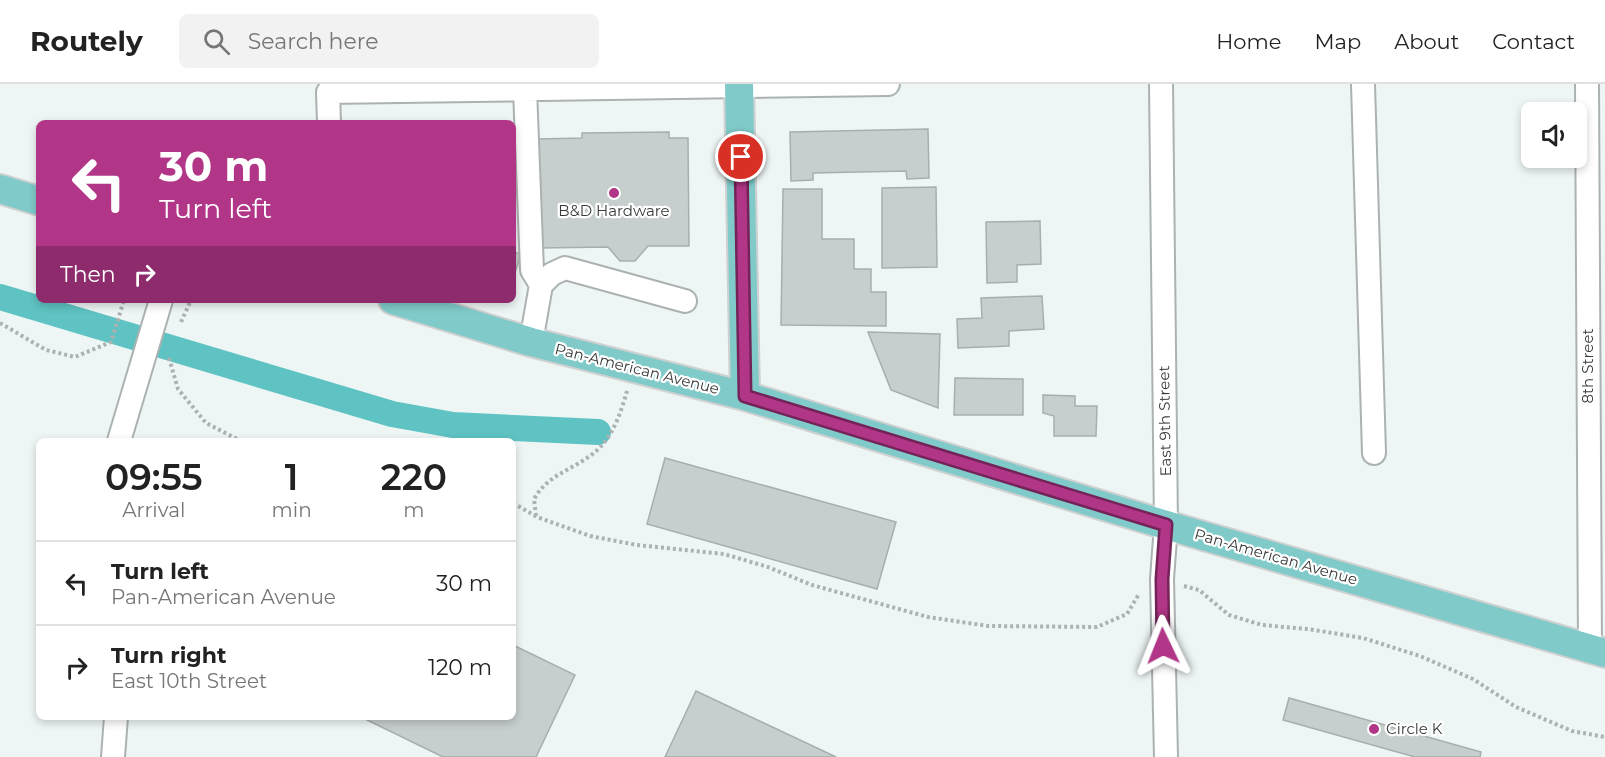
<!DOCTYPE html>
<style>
:root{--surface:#fff;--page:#f2f2f2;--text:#222;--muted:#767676;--line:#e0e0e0}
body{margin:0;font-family:Montserrat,sans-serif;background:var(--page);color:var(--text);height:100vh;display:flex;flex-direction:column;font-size:22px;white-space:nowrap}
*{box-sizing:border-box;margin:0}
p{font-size:20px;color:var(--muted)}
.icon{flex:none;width:33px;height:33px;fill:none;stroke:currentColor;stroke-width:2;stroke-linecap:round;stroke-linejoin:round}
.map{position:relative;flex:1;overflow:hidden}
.details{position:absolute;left:36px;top:354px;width:480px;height:282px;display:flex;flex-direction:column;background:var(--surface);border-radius:9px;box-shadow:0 3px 9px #0003}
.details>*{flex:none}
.guide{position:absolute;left:36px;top:36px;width:480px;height:183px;border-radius:9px;box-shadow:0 3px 9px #0003;background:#b23688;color:#fff;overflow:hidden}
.fabs{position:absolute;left:1521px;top:18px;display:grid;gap:12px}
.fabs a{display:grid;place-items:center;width:66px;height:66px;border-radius:9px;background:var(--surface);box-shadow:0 3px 9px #0003;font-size:30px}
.pin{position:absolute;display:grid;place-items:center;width:51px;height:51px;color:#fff;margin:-26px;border:3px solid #fff;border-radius:50%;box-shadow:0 2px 6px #0007}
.me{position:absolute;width:66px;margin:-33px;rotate:358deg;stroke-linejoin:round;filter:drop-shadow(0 0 4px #0008)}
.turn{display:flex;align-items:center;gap:21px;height:126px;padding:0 24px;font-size:27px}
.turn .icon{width:78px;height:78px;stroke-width:2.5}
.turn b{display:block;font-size:42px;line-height:51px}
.then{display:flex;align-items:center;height:57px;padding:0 24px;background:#0003;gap:12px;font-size:22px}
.eta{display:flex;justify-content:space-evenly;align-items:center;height:102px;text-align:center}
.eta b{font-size:36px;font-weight:600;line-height:42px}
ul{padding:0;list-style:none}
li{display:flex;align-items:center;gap:18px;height:84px;padding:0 24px;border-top:2px solid var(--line)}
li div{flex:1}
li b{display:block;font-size:22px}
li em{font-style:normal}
header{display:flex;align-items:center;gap:36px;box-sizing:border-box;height:84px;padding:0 30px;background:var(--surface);border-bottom:2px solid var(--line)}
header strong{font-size:28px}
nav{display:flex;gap:33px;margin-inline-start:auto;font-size:21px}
.search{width:420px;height:54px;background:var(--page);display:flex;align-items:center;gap:15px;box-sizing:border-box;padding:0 21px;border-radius:9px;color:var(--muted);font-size:22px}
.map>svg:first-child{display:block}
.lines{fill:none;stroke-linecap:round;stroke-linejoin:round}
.canal{stroke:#5ec3c2;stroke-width:26}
.building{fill:#c7cece;stroke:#a8aeae;stroke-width:1.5}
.minor-casing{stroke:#acb2b2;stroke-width:26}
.major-casing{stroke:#cfd0d0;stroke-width:32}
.path{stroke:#acb1b1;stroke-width:4;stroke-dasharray:3 3;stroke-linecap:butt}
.minor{stroke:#fff;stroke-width:22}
.major{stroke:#80cbca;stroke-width:28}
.route-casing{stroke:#742358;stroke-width:15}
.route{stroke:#b23688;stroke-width:10}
.poi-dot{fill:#b23688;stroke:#fff;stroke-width:2}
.labels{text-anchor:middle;stroke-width:4.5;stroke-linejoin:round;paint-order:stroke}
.poi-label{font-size:15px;fill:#383a3a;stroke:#fff}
.street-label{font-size:15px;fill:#383a3a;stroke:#fff}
</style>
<header>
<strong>Routely</strong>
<div class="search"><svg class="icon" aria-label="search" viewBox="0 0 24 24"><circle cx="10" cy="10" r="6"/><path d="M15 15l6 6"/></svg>Search here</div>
<nav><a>Home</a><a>Map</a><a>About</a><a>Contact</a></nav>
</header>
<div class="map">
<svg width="1605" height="673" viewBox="0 0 1605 673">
<rect width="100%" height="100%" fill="#eef5f5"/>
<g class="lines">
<path class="canal" d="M0,213L392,330L453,341L598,348"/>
</g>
<path class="building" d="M928,45L929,94L907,95L906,87L813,89V96L791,97L790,48Z
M669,48V54H688L689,162H648L635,177H620L608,163L540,164L539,55L582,54V49Z
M936,103L937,183L882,184V104Z
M783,105H822V155H854V185H871V208H886V242L781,241Z
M1040,137L1041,180L1017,181V198L987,199L986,138Z
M513,168L521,170L513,195Z
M1042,212L1044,245L1009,247V262L958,264L957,235L982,234L981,214Z
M868,248L940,250L938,324L891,306Z
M955,294L1023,295V331H954Z
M1043,311L1075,312V322H1097L1096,352H1054V332L1043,329Z
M665,374L896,438L877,505L647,440Z
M513,561L575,591L536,673H443L361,633H513Z
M696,607L836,673H665Z
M1289,614L1481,668L1480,673H1415L1283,636Z"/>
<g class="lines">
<g class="minor-casing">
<path id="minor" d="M1161,0L1166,441L1162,495L1166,673
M1363,0L1374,369
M1587,0L1590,565
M525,5L532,186L541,201
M329,39L328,8L888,0
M531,258L541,201L552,190L565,184L685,217
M119,357L161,216
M113,673L116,633"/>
</g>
<g class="major-casing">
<path id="major" d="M739,0L745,312
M0,105L39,117
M393,216L531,258L745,312L1166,441L1605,569"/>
</g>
<path class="path" d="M181,238L191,216
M0,239L46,266L75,273L111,258L124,216
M169,274L178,305L206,339L241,357H352
M513,419L537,433L590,452L637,461L724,470L768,483L812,501L928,533L988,542L1097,543L1127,530L1139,510
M536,432L534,415C549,389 574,386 595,368C613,353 621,328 627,307
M1184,502L1199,506L1229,531L1262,541L1308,545L1363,554L1420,572L1473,595L1516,623L1572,647L1605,653"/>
<use href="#minor" class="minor"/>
<use href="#major" class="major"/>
</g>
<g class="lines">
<g class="route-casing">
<path id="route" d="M741,73L745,312L1166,441L1162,495L1163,562"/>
</g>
<use href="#route" class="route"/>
</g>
<g class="poi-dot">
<circle cx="614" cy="109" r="6"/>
<circle cx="1374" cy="645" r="6"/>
</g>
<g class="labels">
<g class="poi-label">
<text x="614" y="132">B&amp;D Hardware</text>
<text x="1386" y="650" text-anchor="start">Circle K</text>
</g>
<g class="street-label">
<text transform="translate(1588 282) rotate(-90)" y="5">8th Street</text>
<text transform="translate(637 285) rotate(14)" y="5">Pan-American Avenue</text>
<text transform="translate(1165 337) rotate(-91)" y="5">East 9th Street</text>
<text transform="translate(1276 473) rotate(16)" y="5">Pan-American Avenue</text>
</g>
</g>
</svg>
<div class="fabs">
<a><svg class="icon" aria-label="sound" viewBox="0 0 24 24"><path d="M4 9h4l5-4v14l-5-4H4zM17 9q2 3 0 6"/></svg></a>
</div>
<div class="pin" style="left:741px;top:73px;background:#d93025"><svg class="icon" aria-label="arrive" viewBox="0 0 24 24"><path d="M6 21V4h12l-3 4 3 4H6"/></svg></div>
<svg class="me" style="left:1163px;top:562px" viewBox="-20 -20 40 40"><path d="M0-17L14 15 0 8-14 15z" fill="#b23688" stroke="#fff" stroke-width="4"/></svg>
<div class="guide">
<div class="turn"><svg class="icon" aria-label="left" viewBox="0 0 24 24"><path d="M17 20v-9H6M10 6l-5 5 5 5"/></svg><div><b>30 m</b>Turn left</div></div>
<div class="then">Then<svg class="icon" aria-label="right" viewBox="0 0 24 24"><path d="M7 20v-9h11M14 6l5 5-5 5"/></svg></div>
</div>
<section class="details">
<div class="eta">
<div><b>09:55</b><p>Arrival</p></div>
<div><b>1</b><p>min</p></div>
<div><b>220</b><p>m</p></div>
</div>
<ul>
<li><svg class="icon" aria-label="left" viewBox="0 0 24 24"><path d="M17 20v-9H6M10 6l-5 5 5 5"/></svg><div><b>Turn left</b><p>Pan-American Avenue</p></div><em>30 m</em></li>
<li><svg class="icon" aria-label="right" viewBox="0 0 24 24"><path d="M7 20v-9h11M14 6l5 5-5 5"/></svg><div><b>Turn right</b><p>East 10th Street</p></div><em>120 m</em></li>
</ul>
</section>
</div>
